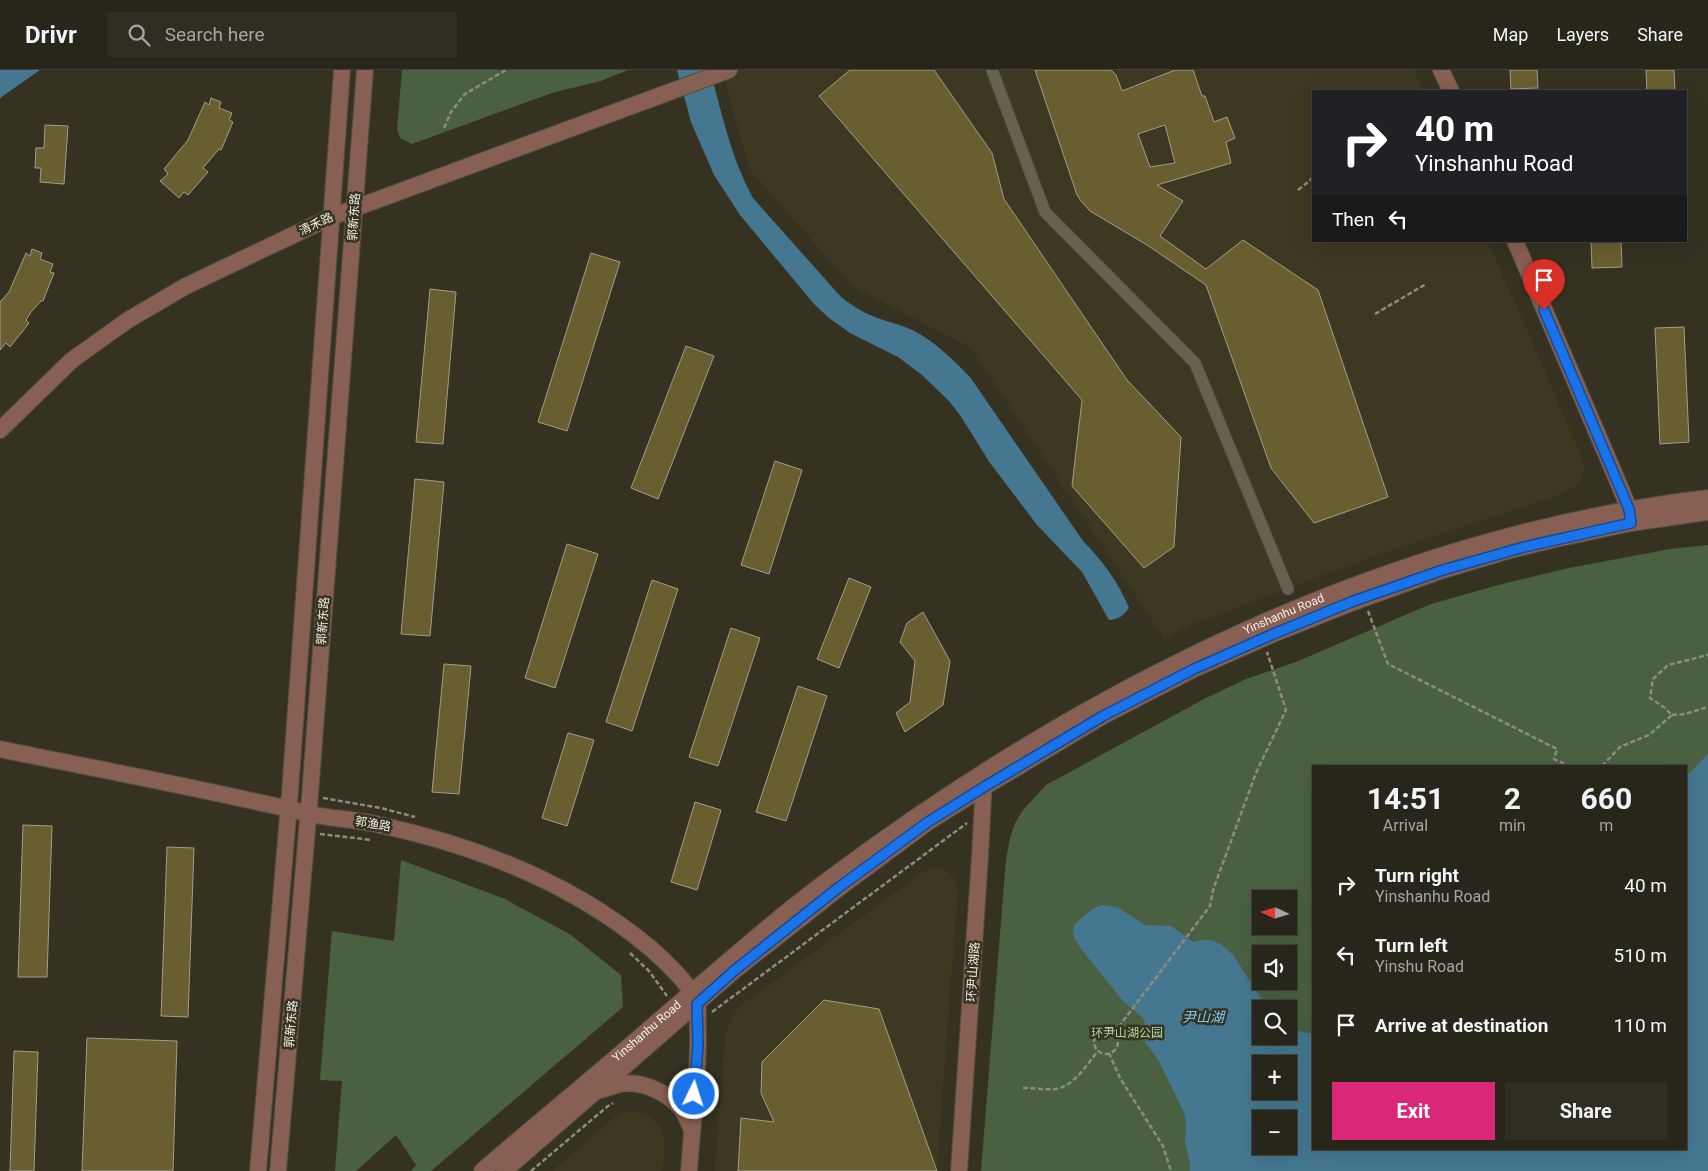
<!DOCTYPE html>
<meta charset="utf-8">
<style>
:root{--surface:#28261a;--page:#302e23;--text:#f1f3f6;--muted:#a5a5a2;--line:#444339;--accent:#db2777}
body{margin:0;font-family:Roboto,"Noto Sans SC",sans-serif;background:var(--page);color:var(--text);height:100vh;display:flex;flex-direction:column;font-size:19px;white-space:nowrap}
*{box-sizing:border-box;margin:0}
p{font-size:16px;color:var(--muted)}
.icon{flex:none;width:28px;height:28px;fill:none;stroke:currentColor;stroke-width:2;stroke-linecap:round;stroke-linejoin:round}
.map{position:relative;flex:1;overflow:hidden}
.drawer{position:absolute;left:1312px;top:695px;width:375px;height:385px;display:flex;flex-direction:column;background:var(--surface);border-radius:0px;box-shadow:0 5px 20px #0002,0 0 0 1px var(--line)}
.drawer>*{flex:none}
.guide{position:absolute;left:1312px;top:20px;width:375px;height:152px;border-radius:0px;box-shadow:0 5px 20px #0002,0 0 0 1px var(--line);background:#202124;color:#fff;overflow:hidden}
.needle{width:32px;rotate:274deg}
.fabs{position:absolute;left:1252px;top:820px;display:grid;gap:10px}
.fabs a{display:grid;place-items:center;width:45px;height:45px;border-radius:0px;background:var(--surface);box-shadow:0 5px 20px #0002,0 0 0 1px var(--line);font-size:25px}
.pin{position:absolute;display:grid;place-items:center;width:42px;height:42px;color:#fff;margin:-51px -21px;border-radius:50% 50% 50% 0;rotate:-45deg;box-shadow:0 0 5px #0007}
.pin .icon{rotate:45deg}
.me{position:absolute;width:55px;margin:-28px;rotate:4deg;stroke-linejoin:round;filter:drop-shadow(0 0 4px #0008)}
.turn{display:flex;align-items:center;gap:18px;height:105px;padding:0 20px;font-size:22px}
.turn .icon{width:65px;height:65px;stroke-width:2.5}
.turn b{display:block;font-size:35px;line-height:42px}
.then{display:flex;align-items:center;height:48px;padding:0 20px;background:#0003;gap:10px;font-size:19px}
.eta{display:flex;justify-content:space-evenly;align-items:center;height:85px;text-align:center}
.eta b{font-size:30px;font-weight:700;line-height:35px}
.button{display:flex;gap:10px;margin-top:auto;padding:10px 20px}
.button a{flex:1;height:58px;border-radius:0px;background:var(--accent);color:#fff;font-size:20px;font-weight:700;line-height:58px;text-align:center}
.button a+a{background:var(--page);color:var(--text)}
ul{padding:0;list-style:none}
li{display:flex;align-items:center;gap:15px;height:70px;padding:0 20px}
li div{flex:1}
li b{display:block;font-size:19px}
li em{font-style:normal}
header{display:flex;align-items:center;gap:30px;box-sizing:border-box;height:70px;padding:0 25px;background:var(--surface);border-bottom:1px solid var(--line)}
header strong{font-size:24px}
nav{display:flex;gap:28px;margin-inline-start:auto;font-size:18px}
.search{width:350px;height:45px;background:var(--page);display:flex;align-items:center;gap:12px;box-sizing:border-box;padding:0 18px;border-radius:0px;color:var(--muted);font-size:19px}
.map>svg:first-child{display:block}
.built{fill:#3d3821}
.green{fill:#4a6141;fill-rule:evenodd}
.water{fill:#457890;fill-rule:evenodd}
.building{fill:#685e30;stroke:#a29e8b;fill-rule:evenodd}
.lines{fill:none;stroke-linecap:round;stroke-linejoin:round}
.street-casing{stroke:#504d3f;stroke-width:13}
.secondary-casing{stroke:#504d3f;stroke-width:18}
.path{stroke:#8f8b7e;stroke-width:2.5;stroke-dasharray:5 2.5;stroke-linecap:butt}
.street{stroke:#666251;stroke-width:11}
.secondary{stroke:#885f53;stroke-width:16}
.route-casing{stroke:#114b97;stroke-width:12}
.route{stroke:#1a73e8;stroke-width:9}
.labels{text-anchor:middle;stroke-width:5;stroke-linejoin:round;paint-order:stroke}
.street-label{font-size:12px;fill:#f1efe5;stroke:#363222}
.park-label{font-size:12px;fill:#acd899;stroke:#363222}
.water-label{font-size:14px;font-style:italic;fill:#79cbf1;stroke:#363222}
</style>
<header>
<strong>Drivr</strong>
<div class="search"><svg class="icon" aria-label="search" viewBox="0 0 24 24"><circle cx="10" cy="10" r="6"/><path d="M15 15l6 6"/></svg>Search here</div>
<nav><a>Map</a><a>Layers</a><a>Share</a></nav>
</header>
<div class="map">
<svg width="1708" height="1101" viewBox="0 0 1708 1101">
<rect width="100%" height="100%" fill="#363222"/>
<path class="built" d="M722,0H1414L1423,21H1314V171H1487L1527,259L1584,393V403L1582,410L1573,418L1560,425L1378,485L1191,555L1164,568L971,278L852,216L749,99Z
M931,798H939L947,801L954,808L958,818L937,1101H715L725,966L728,956L734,944L741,935L926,800Z
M631,1042L642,1043L649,1046L662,1059L665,1074L663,1101H552L615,1047L622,1043Z"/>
<path class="green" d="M402,0H628L601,11L555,22L412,74L400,68L397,59Z
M1708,475V1101H981L1006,789L1010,768L1015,753L1023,740L1046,715L1204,629L1246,609L1296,592L1431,534L1498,515L1569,498L1670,479ZM1314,696H1686V1079H1314ZM1261,829H1289V856H1261ZM1261,884H1289V911H1261ZM1261,939H1289V966H1261ZM1261,994H1289V1021H1261ZM1261,1049H1289V1076H1261Z
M401,790L505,829L571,865L621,905L623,937L431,1101H411L416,1095L396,1065L356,1101H335L342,1011L320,1010L332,861L394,871Z"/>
<path class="water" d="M0,0H40L0,28Z
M677,0H710C722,44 731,88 753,128L841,227C851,235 862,242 875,247C887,252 900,254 912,260C935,271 952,289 970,307L1083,471C1102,490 1119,513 1129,538C1124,545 1118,550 1109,550L1082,502L1037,455L1025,439L990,393L960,345L949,331L922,305L898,287L850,263L829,248L814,234L740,145L714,105L691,52Z
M1708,684V1101H1190V1093L1185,1071L1186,1056L1185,1045L1159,991L1145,972L1146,956L1143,948L1123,931L1081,879L1074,868L1073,860L1074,855L1091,840L1102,835L1117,837L1145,855L1171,856L1193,872C1225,861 1239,894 1253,917C1258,924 1264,931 1270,939H1261V966H1289V956L1299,961L1314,964V1079H1686V707ZM1261,994H1289V1021H1261ZM1261,1049H1289V1076H1261Z"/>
<path class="building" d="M850,0H934L992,83L1004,129L1127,310L1181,367L1174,477L1144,498L1072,416L1082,330L819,26Z
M1035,0H1111L1116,5L1122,21L1175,0H1193L1202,26H1205L1214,52L1227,47L1235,68L1226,72L1231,93L1157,115L1183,131L1160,166L1206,199L1243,170L1318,220L1388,427L1314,453L1271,398L1206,215L1147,175L1090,141L1081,131L1077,125ZM1165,55L1175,93L1150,97L1138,64Z
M1510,0H1537L1538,18L1511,19Z
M1646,0H1674L1675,21H1647Z
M211,28L221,32L219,38L232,43L229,50L233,52L221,80L219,79L203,98L208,102L188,125L184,122L179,128L160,111L168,104L164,99L188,70L205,32L209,35Z
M45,55L68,56L64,114L40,112L41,98H35L36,78H44Z
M1591,171H1621L1622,197L1592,198Z
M32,179L42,183L40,189L53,194L50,202L54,203L43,231H41L31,242L26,250L29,253L10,277L6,273L0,280V232L9,222L26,183L30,186Z
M591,183L620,192L567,361L538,352Z
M430,219L456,222L443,374L416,372Z
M1684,257L1689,372L1660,374L1655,258Z
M686,276L714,286L658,429L631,418Z
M775,391L802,400L769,504L741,495Z
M415,409L444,412L430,566L401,564Z
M567,474L598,484L555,618L525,608Z
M849,508L871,517L839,598L817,589Z
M652,510L678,519L632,661L606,652Z
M923,542L950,591L943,635L905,662L896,643L910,632L915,591L900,572L907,553Z
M731,558L760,568L718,696L689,687Z
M444,594L471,596L459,724L432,722Z
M798,616L827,626L786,751L756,742Z
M568,663L594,670L567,756L542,748Z
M695,732L721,740L697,820L671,812Z
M23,755L52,756L47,907H18Z
M167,777L194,778L188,947L161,946Z
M824,930L879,939L937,1101H738L741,1048L774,1052L761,1023L762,992Z
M87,968L177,971L173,1101H82Z
M14,981L38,982L34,1101H10Z"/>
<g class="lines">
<g class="street-casing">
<path id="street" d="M992,0L1045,142L1195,293L1288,519"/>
</g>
<g class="secondary-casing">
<g id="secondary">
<path d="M1441,0L1451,21"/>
<path d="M1515,171L1618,412L1629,439L1630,448"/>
<path d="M0,360L72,290L128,250L186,216L331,147L729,0"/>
<path d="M0,679C102,700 205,719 306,743C330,749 355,749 380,755C477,776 572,813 649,877C662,888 693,917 697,933C699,942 697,953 698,961C699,1008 692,1055 689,1101"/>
<path d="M601,1020C607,1018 613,1016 620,1014C641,1010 666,1022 680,1037C685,1043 688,1051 691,1058"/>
<path d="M258,1101L290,722L342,0"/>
<path d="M278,1101L310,725L365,0"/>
<path id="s1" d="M482,1101C540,1051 599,1003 656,953C714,904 771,852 832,807C1088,616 1388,466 1708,428"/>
<path d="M504,1101L735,900L839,818L928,752L984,717L1103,646L1194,599L1271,565L1351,533L1443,500L1507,481L1556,469L1631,453L1708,442"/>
<path d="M959,1101L980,786L984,709"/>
</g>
</g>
<path class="path" d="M444,58L451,42L465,24L506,0
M1298,120L1314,107
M1375,244L1426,214
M1368,541L1388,594L1557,679L1554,689L1569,696
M1672,645L1685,644L1708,637
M1602,696L1620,677L1649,665L1672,645L1665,638L1650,628L1653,609L1668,595L1708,585
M323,728L381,738L415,747
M320,764L372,770
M630,883L649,901L667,926
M712,942L967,753
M1094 972a12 12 0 1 1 24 0a12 12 0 1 1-24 0Z
M1114,963L1210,836L1213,820L1256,703L1286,640L1267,582
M1109,983L1120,1008L1163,1076L1171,1101
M1023,1018C1034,1018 1045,1020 1055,1019C1074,1017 1087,994 1098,981
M531,1101L608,1036L613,1033"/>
<use href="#street" class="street"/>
<use href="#secondary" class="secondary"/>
</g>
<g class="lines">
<g class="route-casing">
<path id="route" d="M694,1024L698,976L697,934L735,900L838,818L928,752L984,717L1103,646L1194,599L1271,565L1351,532L1443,500L1524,477L1631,453L1629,439L1544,240"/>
</g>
<use href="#route" class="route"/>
</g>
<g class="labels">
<g class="street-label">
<text transform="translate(354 147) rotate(-86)" y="4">郭新东路</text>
<text transform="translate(316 154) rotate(-25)" y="4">清禾路</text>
<text dy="4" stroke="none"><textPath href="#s1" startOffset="981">Yinshanhu Road</textPath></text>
<text transform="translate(323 551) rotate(-86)" y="4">郭新东路</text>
<text transform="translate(373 754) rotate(10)" y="4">郭渔路</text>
<text transform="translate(973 902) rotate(-86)" y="4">环尹山湖路</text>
<text transform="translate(291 954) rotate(-85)" y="4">郭新东路</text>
<text dy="4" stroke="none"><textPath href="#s1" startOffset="216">Yinshanhu Road</textPath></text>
</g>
<g class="park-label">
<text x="1127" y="967">环尹山湖公园</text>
</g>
<g class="water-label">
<text x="1203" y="952">尹山湖</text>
</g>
</g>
</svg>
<div class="fabs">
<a><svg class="needle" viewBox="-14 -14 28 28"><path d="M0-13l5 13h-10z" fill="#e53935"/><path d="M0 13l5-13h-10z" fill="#a5a5a2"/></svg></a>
<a><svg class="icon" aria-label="sound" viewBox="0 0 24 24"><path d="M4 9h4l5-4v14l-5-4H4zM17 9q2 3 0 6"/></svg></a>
<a><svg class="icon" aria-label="search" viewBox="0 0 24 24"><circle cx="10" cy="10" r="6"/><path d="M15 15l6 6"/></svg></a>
<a>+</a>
<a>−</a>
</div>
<div class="pin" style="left:1544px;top:240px;background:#d93025"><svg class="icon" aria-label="arrive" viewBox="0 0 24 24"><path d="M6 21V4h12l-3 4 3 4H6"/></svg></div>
<svg class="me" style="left:694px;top:1024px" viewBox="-20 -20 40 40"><circle r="17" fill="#1a73e8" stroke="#fff" stroke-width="3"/><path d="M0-11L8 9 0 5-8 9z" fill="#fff"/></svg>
<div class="guide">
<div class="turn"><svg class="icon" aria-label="right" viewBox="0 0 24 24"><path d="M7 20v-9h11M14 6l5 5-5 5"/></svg><div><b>40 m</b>Yinshanhu Road</div></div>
<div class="then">Then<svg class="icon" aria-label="left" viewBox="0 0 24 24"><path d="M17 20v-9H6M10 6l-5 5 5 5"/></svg></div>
</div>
<section class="drawer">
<div class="eta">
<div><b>14:51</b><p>Arrival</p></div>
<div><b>2</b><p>min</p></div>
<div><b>660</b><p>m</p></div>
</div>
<ul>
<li><svg class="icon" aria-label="right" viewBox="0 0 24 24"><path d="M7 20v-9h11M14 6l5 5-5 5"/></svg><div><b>Turn right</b><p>Yinshanhu Road</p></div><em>40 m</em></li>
<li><svg class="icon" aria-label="left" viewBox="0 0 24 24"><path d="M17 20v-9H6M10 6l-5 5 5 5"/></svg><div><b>Turn left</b><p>Yinshu Road</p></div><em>510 m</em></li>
<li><svg class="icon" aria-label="arrive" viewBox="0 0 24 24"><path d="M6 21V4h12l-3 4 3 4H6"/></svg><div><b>Arrive at destination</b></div><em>110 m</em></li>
</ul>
<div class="button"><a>Exit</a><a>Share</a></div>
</section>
</div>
